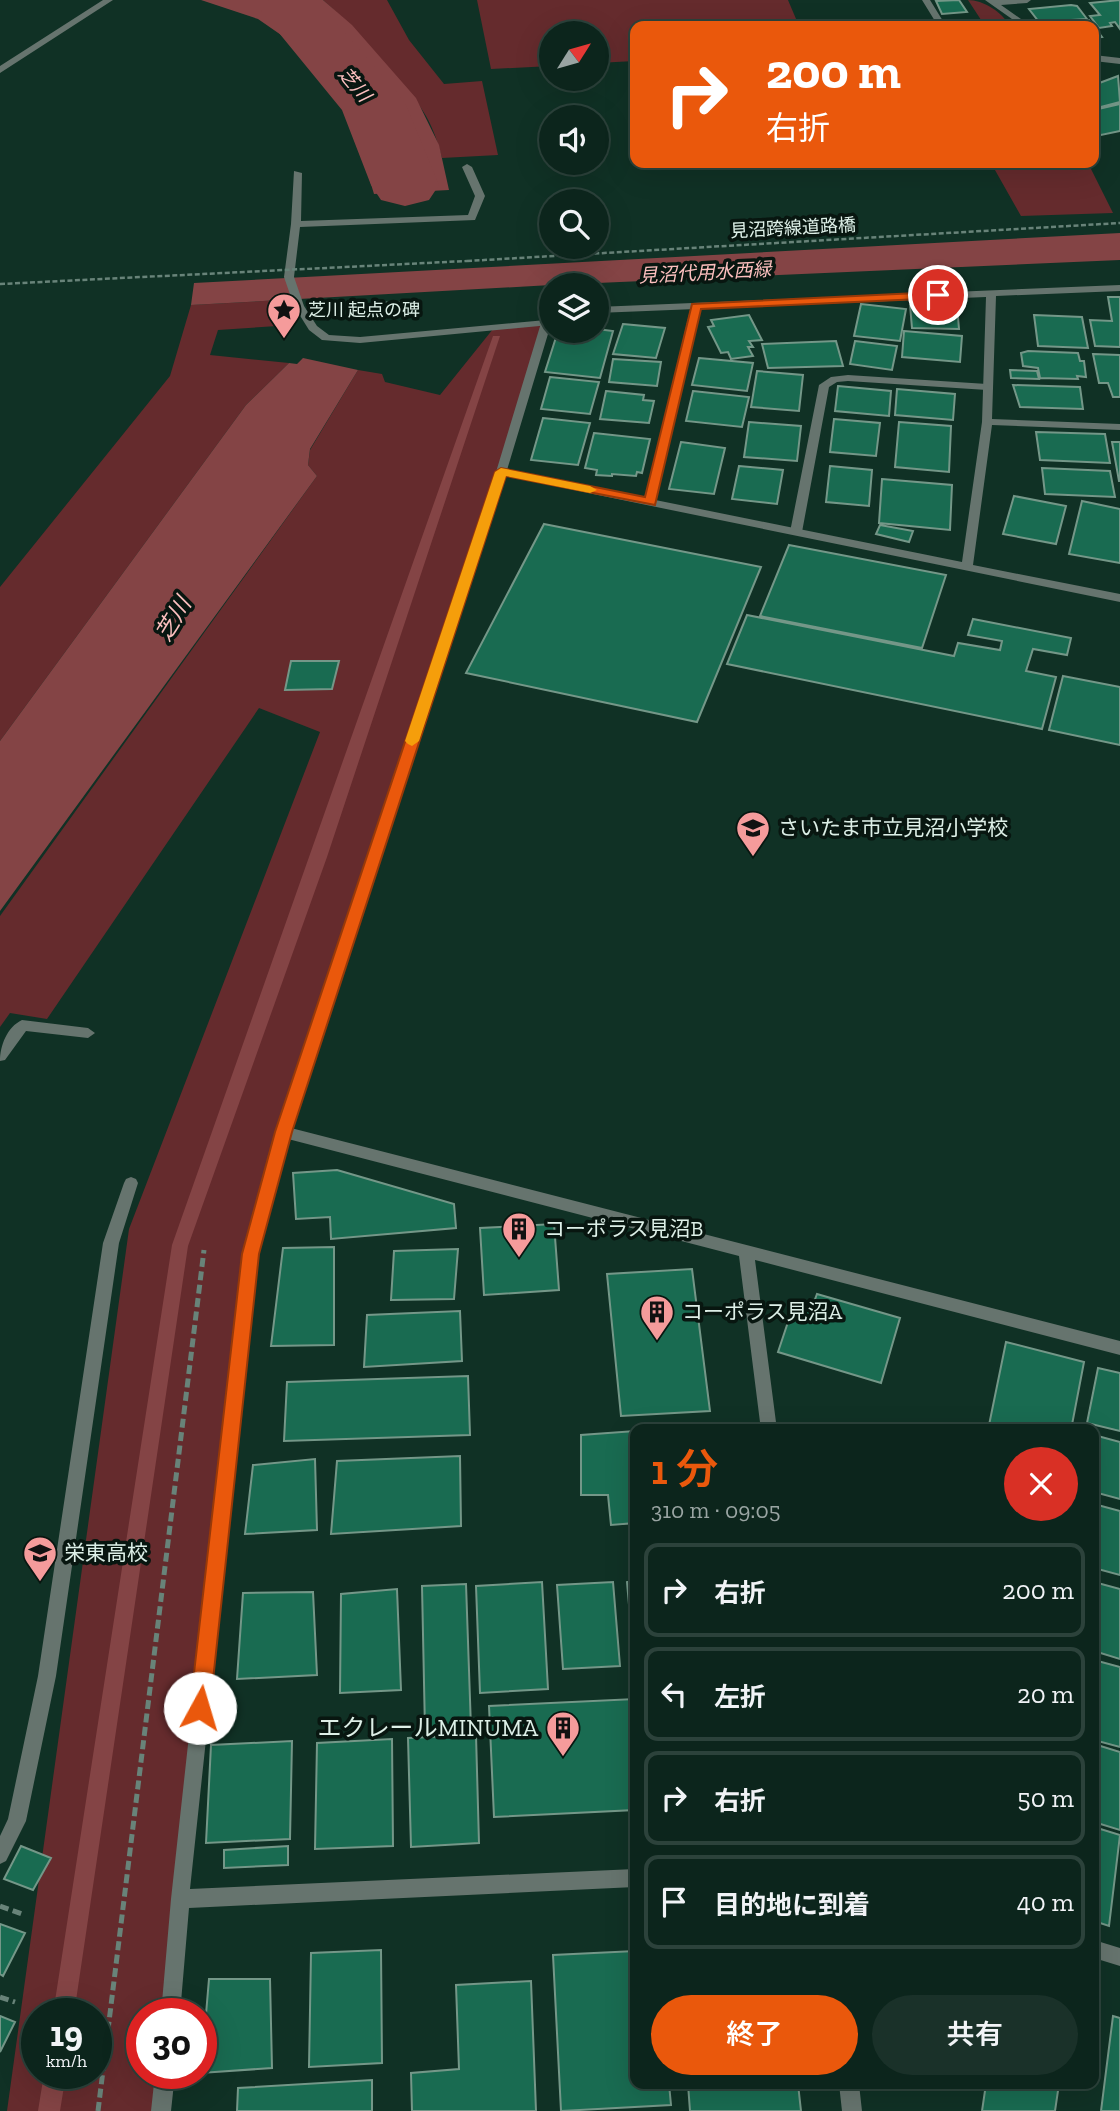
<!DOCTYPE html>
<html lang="ja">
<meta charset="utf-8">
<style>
:root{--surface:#0c251c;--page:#1a3129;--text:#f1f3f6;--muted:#9aa5a3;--line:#2c423b;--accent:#ea580c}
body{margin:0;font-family:"Zilla Slab","Noto Sans JP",serif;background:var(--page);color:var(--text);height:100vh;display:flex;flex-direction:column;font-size:26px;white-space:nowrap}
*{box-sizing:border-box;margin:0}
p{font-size:23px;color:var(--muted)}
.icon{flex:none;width:38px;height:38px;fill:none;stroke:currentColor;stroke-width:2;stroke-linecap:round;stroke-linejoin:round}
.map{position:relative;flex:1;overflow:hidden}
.sheet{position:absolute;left:630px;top:1424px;width:469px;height:665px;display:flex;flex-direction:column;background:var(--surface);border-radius:14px;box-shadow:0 7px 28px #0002,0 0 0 2px var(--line)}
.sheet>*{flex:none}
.hud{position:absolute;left:630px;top:21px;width:469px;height:147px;border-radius:14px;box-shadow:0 7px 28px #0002,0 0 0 2px var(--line);background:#ea580c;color:#fff;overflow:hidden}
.needle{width:46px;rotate:53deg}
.tools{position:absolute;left:539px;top:21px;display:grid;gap:14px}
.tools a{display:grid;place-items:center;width:70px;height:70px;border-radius:50%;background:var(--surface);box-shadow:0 7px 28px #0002,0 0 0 2px var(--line);font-size:35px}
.speed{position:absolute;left:21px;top:1998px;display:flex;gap:14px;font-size:35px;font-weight:700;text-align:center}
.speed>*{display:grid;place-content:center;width:91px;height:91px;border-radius:50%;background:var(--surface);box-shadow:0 7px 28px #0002,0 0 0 2px var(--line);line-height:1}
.speed small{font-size:18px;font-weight:400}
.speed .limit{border:10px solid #d22;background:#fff;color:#111}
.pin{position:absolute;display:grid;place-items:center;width:60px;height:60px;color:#fff;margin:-30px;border:4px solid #fff;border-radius:50%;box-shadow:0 2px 7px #0007}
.me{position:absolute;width:77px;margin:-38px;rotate:6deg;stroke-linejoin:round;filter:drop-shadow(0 0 5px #0008)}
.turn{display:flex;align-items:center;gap:24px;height:147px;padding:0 21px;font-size:32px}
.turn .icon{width:91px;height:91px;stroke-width:2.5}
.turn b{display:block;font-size:49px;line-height:60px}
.round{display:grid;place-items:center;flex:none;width:74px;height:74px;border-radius:37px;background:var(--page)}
.overview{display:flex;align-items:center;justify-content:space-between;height:119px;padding:0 21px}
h1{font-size:42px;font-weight:600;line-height:52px;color:var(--accent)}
.button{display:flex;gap:14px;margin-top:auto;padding:14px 21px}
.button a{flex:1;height:80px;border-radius:42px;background:var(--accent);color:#fff;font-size:28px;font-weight:600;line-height:80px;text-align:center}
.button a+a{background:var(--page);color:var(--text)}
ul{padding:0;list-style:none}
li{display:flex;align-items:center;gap:21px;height:94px;margin:0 14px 10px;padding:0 7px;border:4px solid var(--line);border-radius:14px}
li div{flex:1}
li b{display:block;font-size:26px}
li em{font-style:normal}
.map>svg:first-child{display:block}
.green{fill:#652b2d;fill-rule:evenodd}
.water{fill:#844445;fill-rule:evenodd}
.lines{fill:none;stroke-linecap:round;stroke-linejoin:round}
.river{fill:#844445;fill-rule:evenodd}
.building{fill:#196b51;stroke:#749788;stroke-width:2}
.path-far1{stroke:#688379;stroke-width:2.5;stroke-dasharray:5 2.5;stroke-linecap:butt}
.path{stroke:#688379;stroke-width:5;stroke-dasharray:9 4.5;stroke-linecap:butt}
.lane{fill:#66746e;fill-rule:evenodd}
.street{fill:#66746e;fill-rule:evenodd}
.path-bridge{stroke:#688379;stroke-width:2.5;stroke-dasharray:5 2.5;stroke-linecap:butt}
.route{fill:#ea580c;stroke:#983908;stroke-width:2}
.slow{fill:#f59e0b}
.labels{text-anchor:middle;stroke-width:7;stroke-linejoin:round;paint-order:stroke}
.far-street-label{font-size:18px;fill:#ddefe7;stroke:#081610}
.far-poi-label{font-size:18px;fill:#ddefe7;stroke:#081610;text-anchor:start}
.far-water-label{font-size:19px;font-style:italic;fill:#fcbfbe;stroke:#081610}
.poi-label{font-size:21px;fill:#ddefe7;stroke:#081610;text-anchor:start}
.water-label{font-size:23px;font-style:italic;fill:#fcbfbe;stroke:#081610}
.near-poi-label{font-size:24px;fill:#ddefe7;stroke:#081610;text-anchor:end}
</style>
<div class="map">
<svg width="1120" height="2111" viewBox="0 0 1120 2111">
<rect width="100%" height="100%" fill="#103125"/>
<path class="green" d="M323,0H387L409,40L444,84L482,81L498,155L442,158C430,110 413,97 383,63C364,40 346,20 323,0Z
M477,0H788L799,26H635V61L597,63V33H551V66L491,69Z
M968,0C983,0 1002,12 1010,26H985Z
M991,163H1088L1113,213L1021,216Z
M281,300L293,325L218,330L210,355L289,363L246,405L0,741V587L170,376L191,305Z
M546,323L250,1254L180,1899L170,2014H142V2074H165L161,2111H7L129,1229L320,732L259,708L47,1019L10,1013L0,1027V916L317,476L308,465L310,450L358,370L382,374L385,382L440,395L493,329ZM37,2014H96V2074H37Z"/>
<path class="water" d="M201,0H323L352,25L416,98L439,145L449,190L374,194L353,125L330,81L297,46L258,19ZM392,110L408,118L412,141L406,143V148H386L376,132L382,117Z
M1120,233V260L551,285L191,305L194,283Z
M493,336H500L327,857L188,1246L74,2014H53L172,1245Z
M303,358L358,370L310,449L308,465L317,476L0,911V741L246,405L289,363L297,364Z
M44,2074H66L60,2111H38Z"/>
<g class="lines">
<path class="river" d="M269,0H316L396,91L406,105L439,185L429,200L405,206L381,200L371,185L342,110L261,11Z"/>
</g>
<path class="building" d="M959,0L967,12L942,14L936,1Z
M1120,0V29L1115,22L1110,23L1112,26L1099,28L1090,16L1100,15L1090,3Z
M1071,5L1077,6L1087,19L1039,22L1029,9Z
M1089,20L1102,37L1094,38V26L1048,25Z
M1118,76L1120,102L1097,108L1094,105V85Z
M1120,104V131L1101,135L1094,129V110Z
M1108,297H1120V347L1095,346L1090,320L1112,321Z
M405,302L406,313L375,314L374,303Z
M861,304L906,309L900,341L854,336Z
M910,305L957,306L959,329L912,328Z
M749,315L762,340L749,341L753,347H748L753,356L731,359L728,352L721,353L708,327L714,326L711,320Z
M1034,315L1082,317L1088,348L1038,346Z
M623,324L665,328L656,358L613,354Z
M597,329L613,331L600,378L545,372L558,331Z
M904,331L962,336L960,362L902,357Z
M836,341L843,366L768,368L762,344Z
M855,341L897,346L892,370L850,364Z
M1028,351L1078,353L1080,361H1084L1086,377L1077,376L1078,379L1040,378L1038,368L1023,366L1021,353Z
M1093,354L1120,355V397H1113L1108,383H1099Z
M699,358L753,363L747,391L692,385Z
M613,359L661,362L657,386L609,382Z
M1010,370L1037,371L1039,379L1011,378Z
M757,371L803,375L799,411L751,407Z
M550,377L599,382L590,414L541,409Z
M1013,385L1080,387L1083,409L1020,407Z
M838,386L891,391L889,416L835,411Z
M897,389L955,394L953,420L895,415Z
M606,391L644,395L643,400L654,401L649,423L600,419Z
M693,391L749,397L742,427L686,421Z
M543,418L590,423L578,465L531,460Z
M834,419L880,423L876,456L830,452Z
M749,422L801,426L797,461L744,457Z
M899,422L951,426L949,472L895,467Z
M1036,432L1105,434L1110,463L1040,460Z
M594,433L650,439L642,473L637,472L636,476L612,474V476L596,475L597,470L585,468Z
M681,442L725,448L714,494L669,489Z
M1112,442H1120V481H1119Z
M739,466L783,470L777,504L732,499Z
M830,466L872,470L869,506L826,502Z
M1042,468L1110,471L1115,497L1045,494Z
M882,479L952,485L950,530L879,523Z
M1014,496L1066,506L1056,544L1003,534Z
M1082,501L1120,509V563L1069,554Z
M544,524L761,567L697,722L466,673Z
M880,525L913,531L909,542L876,534Z
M789,545L946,575L922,648L760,616Z
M747,615L954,656L958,643L1000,650L1002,641L968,635L973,619L1071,638L1067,655L1033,649L1026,671L1056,677L1042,729L727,664Z
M291,661H339L332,689L285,690Z
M1063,676L1120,687V745L1049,730Z
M337,1170L454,1204L456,1228L331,1239L330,1217L296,1219L293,1173Z
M554,1224L559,1290L484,1295L480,1228Z
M334,1247V1345L271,1346L283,1248Z
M458,1249L454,1299L391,1300L394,1251Z
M692,1269L710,1411L621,1416L607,1274Z
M817,1294L900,1318L881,1383L778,1352L794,1304L811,1310Z
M460,1311L462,1361L364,1367L367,1315Z
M1006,1342L1084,1362L1071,1430H988Z
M1098,1368L1120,1373V1431L1087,1423Z
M468,1376L470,1435L284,1441L287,1382Z
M635,1431V1523L611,1525L608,1495H581V1435Z
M1094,1435L1120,1442V1499L1094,1492Z
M460,1456L461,1526L331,1534L337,1461Z
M315,1459L317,1530L245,1534L253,1465Z
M1094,1504L1120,1511V1575L1094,1568Z
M635,1581V1649L633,1650L627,1582Z
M542,1582L548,1689L480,1693L476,1586Z
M613,1582L620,1666L563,1669L557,1585Z
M1094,1582L1120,1589V1659L1094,1651Z
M466,1584L471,1728L425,1730L422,1586Z
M397,1589L401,1690L340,1693L341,1594Z
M313,1592L317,1675L237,1679L243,1593Z
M1094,1660L1120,1667V1747L1094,1740Z
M635,1699V1810L494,1817L489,1706Z
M476,1735L479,1843L411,1847L408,1738Z
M392,1739L393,1846L315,1849L317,1743Z
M292,1741L290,1839L206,1843L211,1745Z
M1094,1744L1120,1752V1830L1094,1822Z
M1094,1827L1120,1835L1109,1926L1094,1921Z
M21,1846L51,1858L33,1890L4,1879Z
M288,1846V1865L224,1868V1850Z
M0,1924L25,1933L3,1976L0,1974Z
M381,1950L382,2063L309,2067L311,1953Z
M635,1951V2084H669L671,2105L561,2111L553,1955Z
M209,1979H270L272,2068L201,2073Z
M531,1981L536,2111H412L411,2073L459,2069L456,1985Z
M0,2016L15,2022L0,2052Z
M1113,2016L1120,2018V2111H1101Z
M372,2080V2111H237L238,2088Z
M688,2084H798L801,2111H690Z
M986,2084H1059L1055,2111H982Z"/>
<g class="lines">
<path class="path-far1" d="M467,261L1120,223"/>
<path class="path" d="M0,1906L22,1914
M0,1997L15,2002
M98,2111L204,1250"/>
<path class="lane" d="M922,0H930L946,26H938Z
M467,164L472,167L485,196L475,220L300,227L294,277L304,306L317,326L329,335L360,337L546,320L551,323L550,325L360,343L322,340L309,330L294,306L284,277L291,224L294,171L302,173L301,221L468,215L475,196L462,167Z
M696,303L701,306L656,502L650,505L644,502L691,306Z
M848,375L987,384L992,387L987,390L848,381L837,382L829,387L802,532L800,534H792L790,532L819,385L831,377Z
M131,1177L136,1179L138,1183L119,1243L56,1676L26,1821L6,1861L0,1864V1836L8,1819L38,1676L103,1243L124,1183L126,1179Z"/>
<path class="street" d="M103,0H113L0,73V66Z
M985,0H1031L1027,3L1001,5L1031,26H1022Z
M1094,55L1120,58V64L1094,61Z
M1120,285V291L996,296L992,419L1120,424V430L992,425L973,565L1120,594V602L505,476L291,1128L1120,1341V1355L755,1260L777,1430H761L739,1256L288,1139L258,1254L190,1889L635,1869V1887L189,1908L180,2014H161L171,1899L242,1254L276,1132L496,472L541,323L551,317V324L507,470L962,562L982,422L986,297L597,313V307Z
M22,1020L88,1028L95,1033L88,1038L26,1031L5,1060L0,1061C0,1046 7,1027 22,1020Z
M1094,1940L1120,1948V1966L1094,1958Z
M155,2074H175L171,2111H151Z
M839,2084H859L862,2111H842Z"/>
<path class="path-bridge" d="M0,284L467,261"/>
</g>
<path class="route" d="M938,292L942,293V298L701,309L655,505L506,476L292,1132L259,1254L210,1708L207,1715L200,1718L193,1715L190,1708L242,1254L275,1132L495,472L501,468L645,497L692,304Z"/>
<path class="slow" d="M501,468L590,486L597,490L590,493L506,476L419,741L412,746L408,744L405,741L495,472Z"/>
<defs>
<g id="sight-pin" transform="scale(1.75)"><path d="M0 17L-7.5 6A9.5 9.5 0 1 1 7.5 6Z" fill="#f59b9b" stroke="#081610"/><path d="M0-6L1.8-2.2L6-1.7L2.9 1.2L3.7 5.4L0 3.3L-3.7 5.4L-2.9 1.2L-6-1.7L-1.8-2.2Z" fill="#111"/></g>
<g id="school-pin" transform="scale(1.75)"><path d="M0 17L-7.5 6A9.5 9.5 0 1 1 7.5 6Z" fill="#f59b9b" stroke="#081610"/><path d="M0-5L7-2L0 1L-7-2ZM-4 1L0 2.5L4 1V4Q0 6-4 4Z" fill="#111"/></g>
<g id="building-pin" transform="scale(1.75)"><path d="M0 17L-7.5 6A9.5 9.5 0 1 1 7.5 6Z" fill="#f59b9b" stroke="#081610"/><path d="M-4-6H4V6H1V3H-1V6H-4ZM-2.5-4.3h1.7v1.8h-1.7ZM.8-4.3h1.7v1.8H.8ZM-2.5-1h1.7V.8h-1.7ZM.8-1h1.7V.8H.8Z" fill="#111"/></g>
</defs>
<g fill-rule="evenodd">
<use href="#sight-pin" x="284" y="310"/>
<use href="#school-pin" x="753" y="828"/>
<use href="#building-pin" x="519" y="1229"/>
<use href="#building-pin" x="657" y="1312"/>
<use href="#school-pin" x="40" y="1553"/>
<use href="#building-pin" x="563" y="1728"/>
</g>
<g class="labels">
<g class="far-street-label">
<text transform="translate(793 228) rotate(-3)" y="6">見沼跨線道路橋</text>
</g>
<g class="far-poi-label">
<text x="308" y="316">芝川 起点の碑</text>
</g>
<g class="far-water-label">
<text transform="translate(355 84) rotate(50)" y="7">芝川</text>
<text transform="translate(705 272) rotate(-3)" y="7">見沼代用水西緑</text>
</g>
<g class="poi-label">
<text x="778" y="835">さいたま市立見沼小学校</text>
<text x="544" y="1236">コーポラス見沼B</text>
<text x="682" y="1319">コーポラス見沼A</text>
<text x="64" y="1560">栄東高校</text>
</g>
<g class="water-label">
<text transform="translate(173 619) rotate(-59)" y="8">芝川</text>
</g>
<g class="near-poi-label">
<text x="538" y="1736">エクレールMINUMA</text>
</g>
</g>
</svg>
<div class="tools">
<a><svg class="needle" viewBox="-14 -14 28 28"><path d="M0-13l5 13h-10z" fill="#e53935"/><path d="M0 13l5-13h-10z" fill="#9aa5a3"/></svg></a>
<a><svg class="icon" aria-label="sound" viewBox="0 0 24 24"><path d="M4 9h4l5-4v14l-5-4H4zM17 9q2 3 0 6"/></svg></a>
<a><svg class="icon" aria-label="search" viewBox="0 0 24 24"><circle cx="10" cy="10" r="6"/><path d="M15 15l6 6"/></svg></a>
<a><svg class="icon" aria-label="layers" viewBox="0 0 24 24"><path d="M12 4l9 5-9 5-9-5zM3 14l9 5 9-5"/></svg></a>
</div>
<div class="speed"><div>19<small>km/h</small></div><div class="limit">30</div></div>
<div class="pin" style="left:938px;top:295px;background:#d93025"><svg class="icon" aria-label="arrive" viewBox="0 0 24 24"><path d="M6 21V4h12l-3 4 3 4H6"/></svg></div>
<svg class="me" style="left:200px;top:1708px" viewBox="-20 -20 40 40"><circle r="19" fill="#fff"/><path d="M0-13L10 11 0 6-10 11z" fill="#ea580c"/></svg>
<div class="hud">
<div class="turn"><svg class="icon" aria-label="right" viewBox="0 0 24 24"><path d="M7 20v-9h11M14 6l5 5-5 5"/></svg><div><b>200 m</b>右折</div></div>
</div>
<section class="sheet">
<div class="overview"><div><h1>1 分</h1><p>310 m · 09:05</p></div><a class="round" style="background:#d93025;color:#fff"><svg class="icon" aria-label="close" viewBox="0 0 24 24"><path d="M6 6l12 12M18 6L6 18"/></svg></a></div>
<ul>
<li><svg class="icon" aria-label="right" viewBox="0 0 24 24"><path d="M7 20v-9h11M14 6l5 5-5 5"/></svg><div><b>右折</b></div><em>200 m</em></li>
<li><svg class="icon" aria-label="left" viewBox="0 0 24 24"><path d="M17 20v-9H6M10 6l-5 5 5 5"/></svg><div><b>左折</b></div><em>20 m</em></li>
<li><svg class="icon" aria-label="right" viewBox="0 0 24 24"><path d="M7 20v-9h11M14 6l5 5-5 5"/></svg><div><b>右折</b></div><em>50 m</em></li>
<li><svg class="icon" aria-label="arrive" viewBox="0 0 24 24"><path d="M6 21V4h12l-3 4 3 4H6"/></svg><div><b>目的地に到着</b></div><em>40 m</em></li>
</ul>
<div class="button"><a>終了</a><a>共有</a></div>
</section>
</div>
